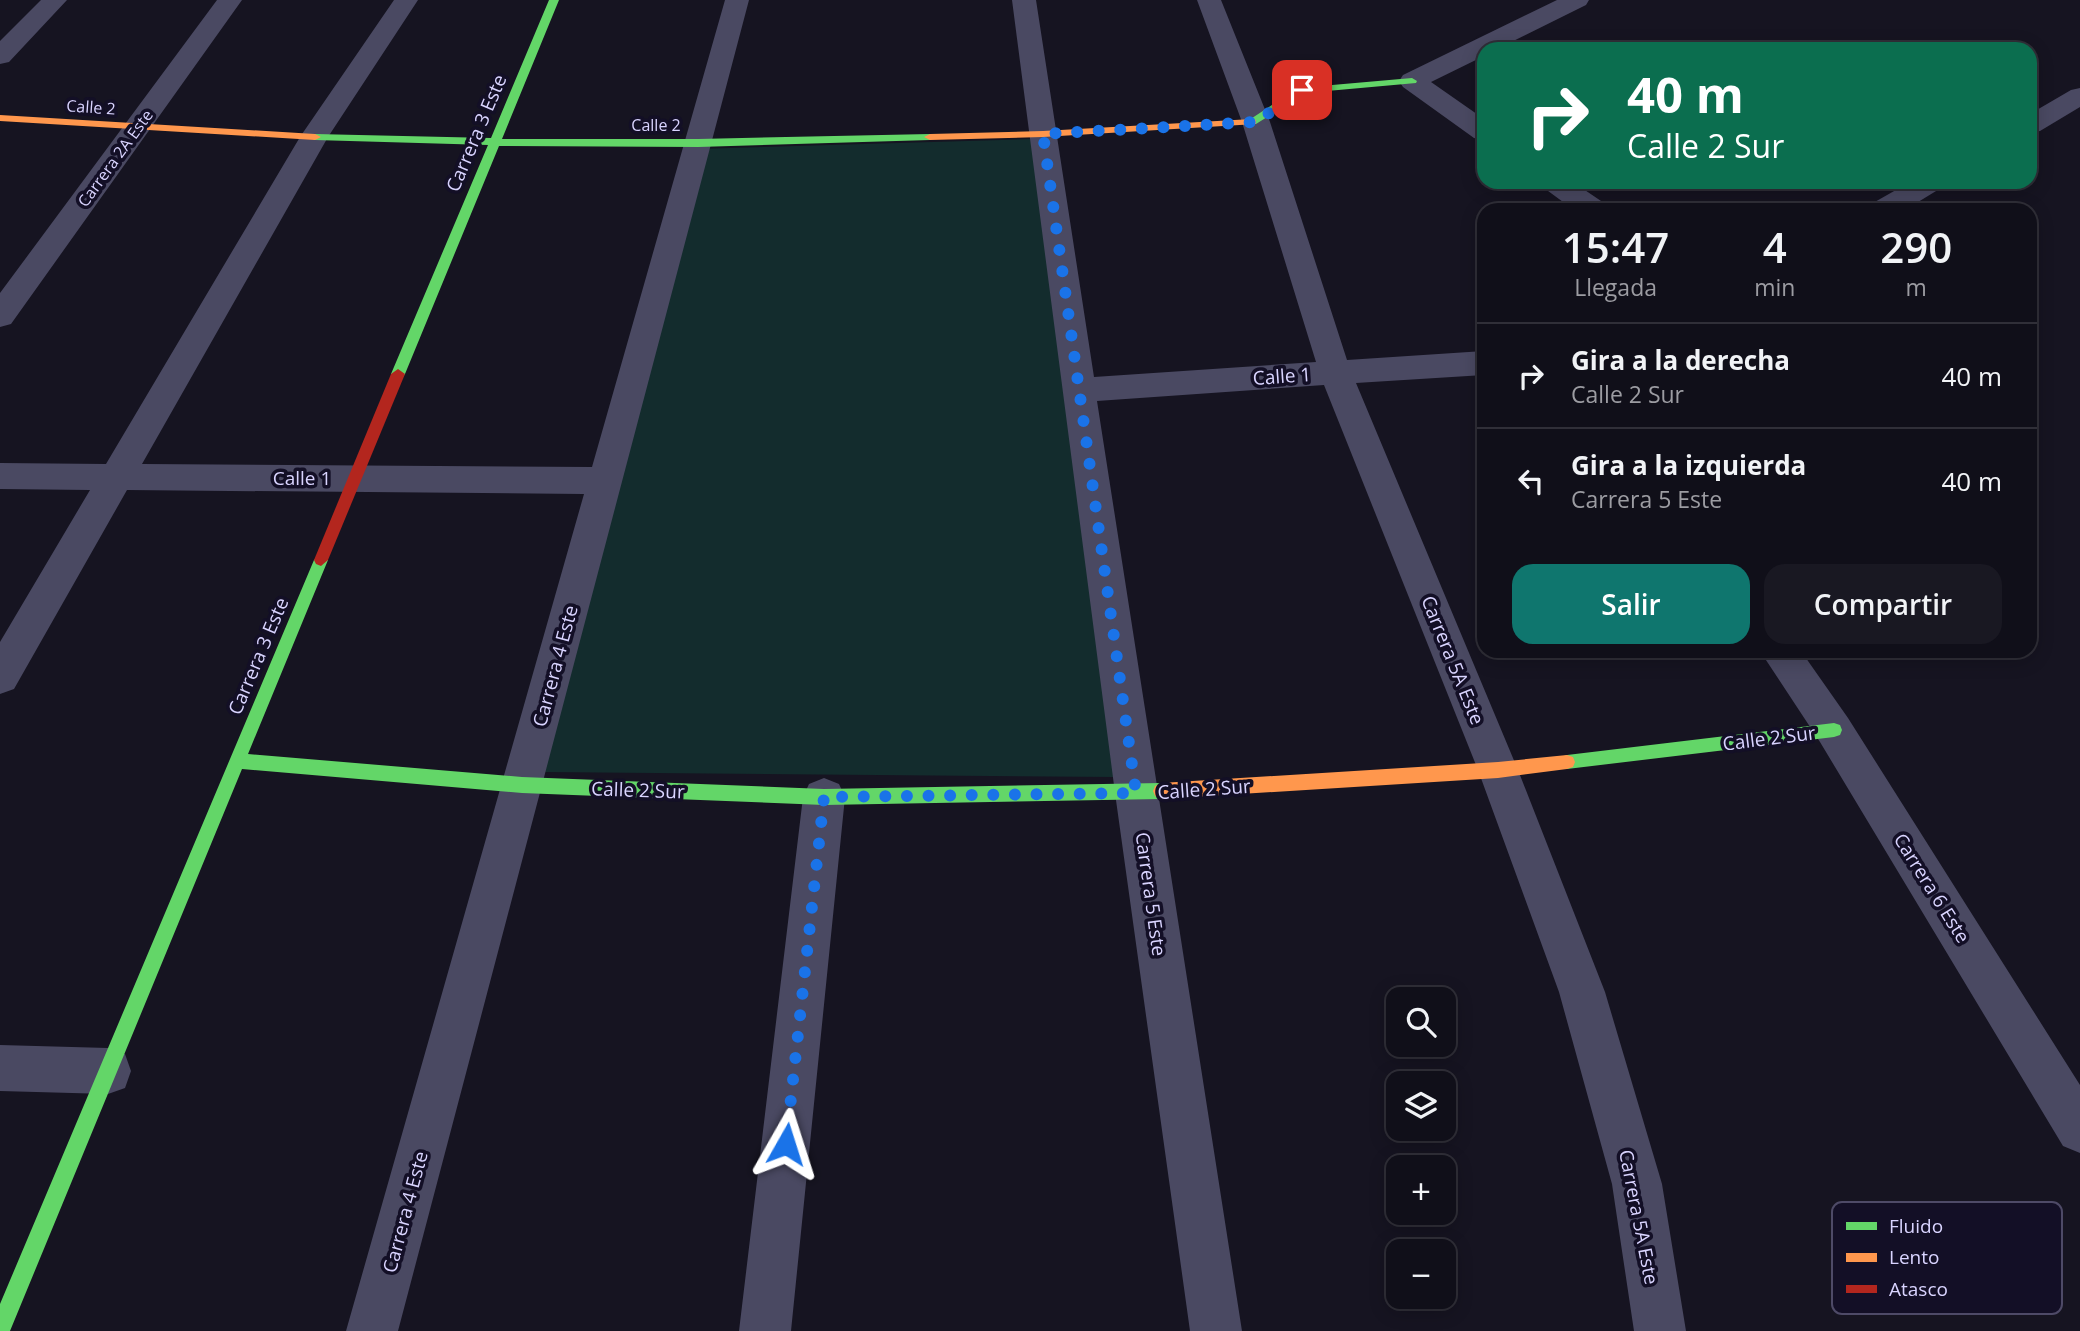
<!DOCTYPE html>
<html lang="es">
<meta charset="utf-8">
<style>
:root{--surface:#100f19;--page:#191822;--text:#f1f3f6;--muted:#9c9ca2;--line:#302f38;--accent:#0f766e}
body{margin:0;font-family:"Open Sans",sans-serif;background:var(--page);color:var(--text);height:100vh;display:flex;flex-direction:column;font-size:26px;white-space:nowrap}
*{box-sizing:border-box;margin:0}
p{font-size:23px;color:var(--muted)}
.icon{flex:none;width:38px;height:38px;fill:none;stroke:currentColor;stroke-width:2;stroke-linecap:round;stroke-linejoin:round}
.map{position:relative;flex:1;overflow:hidden}
.side{position:absolute;left:1477px;top:203px;width:560px;height:455px;display:flex;flex-direction:column;background:var(--surface);border-radius:21px;box-shadow:0 4px 18px #0003,0 0 0 2px var(--line)}
.side>*{flex:none}
.top-card{position:absolute;left:1477px;top:42px;width:560px;height:147px;border-radius:21px;box-shadow:0 4px 18px #0003,0 0 0 2px var(--line);background:#0b6e4f;color:#fff;overflow:hidden}
.controls{position:absolute;left:1386px;top:987px;display:grid;gap:14px}
.controls a{display:grid;place-items:center;width:70px;height:70px;border-radius:14px;background:var(--surface);box-shadow:0 4px 18px #0003,0 0 0 2px var(--line);font-size:35px}
.pin{position:absolute;display:grid;place-items:center;width:60px;height:60px;color:#fff;margin:-30px;border-radius:14px;box-shadow:0 4px 10px #0006}
.me{position:absolute;width:77px;margin:-38px;rotate:6deg;stroke-linejoin:round;filter:drop-shadow(0 0 5px #0008)}
.turn{display:flex;align-items:center;gap:24px;height:147px;padding:0 35px;font-size:32px}
.turn .icon{width:91px;height:91px;stroke-width:2.5}
.turn b{display:block;font-size:49px;line-height:60px}
.eta{display:flex;justify-content:space-evenly;align-items:center;height:119px;text-align:center}
.eta b{font-size:42px;font-weight:600;line-height:49px}
.cta{display:flex;gap:14px;margin-top:auto;padding:14px 35px}
.cta a{flex:1;height:80px;border-radius:21px;background:var(--accent);color:#fff;font-size:28px;font-weight:600;line-height:80px;text-align:center}
.cta a+a{background:var(--page);color:var(--text)}
ul{padding:0;list-style:none}
li{display:flex;align-items:center;gap:21px;height:105px;padding:0 35px;border-top:2px solid var(--line)}
li div{flex:1}
li b{display:block;font-size:26px}
li em{font-style:normal}
.map>svg:first-child{display:block}
.green{fill:#132c2d}
.lines{fill:none;stroke-linecap:round;stroke-linejoin:round}
.street{fill:#4a4962;fill-rule:evenodd}
.fast{fill:#63d668;fill-rule:evenodd}
.slow{fill:#ff974d;fill-rule:evenodd}
.jam{fill:#b3261e;fill-rule:evenodd}
.route{stroke:#1a73e8;stroke-width:12;stroke-dasharray:0 21.6}
.labels{text-anchor:middle;stroke-width:7;stroke-linejoin:round;paint-order:stroke}
.far-street-label{font-size:16px;fill:#d9d4ff;stroke:#130f26}
.street-label{font-size:19px;fill:#d9d4ff;stroke:#130f26}
.key{fill:#130f26;stroke:#4e4a67;stroke-width:2}
.key-label{font-size:19px;fill:#d9d4ff}
</style>
<div class="map">
<svg width="2080" height="1331" viewBox="0 0 2080 1331">
<rect width="100%" height="100%" fill="#161421"/>
<path class="green" d="M1035,139L1114,777L544,772L697,149Z"/>
<g class="lines">
<path class="street" d="M41,0H67L9,62L0,64V41Z
M217,0H242L11,324L0,327V293Z
M394,0H418L328,137L142,464L592,467L725,0H749L398,1331H346L584,494L127,490L14,689L0,694V642L90,490L0,489V463L106,464L300,137Z
M1012,0H1036L1094,377L1316,362L1242,122L1197,0H1221L1270,122L1347,360L1484,351V375L1356,383L1518,770L1605,992L1662,1184L1686,1331H1634L1612,1184L1559,992L1478,770L1324,385L1097,401L1242,1331H1190L1115,793Z
M1557,0H1589L1586,5L1497,49H1484V56L1431,82L1484,119V140L1474,138L1403,87L1399,81L1403,75Z
M2080,88V107L2040,131L2030,133V114L2071,90Z
M1540,182H1573L1604,203L1609,210H1574L1544,188Z
M1910,182H1945L1941,188L1905,210H1868L1873,203Z
M1760,651H1801L1848,718L2080,1085V1153L2063,1146L1820,742Z
M824,778L839,784L845,797L791,1331H739L803,797L809,784Z
M0,1045L108,1048L125,1054L131,1071L125,1088L108,1094L0,1091Z"/>
<path class="fast" d="M549,0H559L502,139H698L930,134L936,137L930,140L698,147L499,146L405,374L403,377H393L391,374L488,145L315,140L309,137L315,134L491,138Z
M1412,78L1417,81L1416,83L1305,93L1256,124L1246,122L1298,88Z
M321,554L328,560L248,754L522,777L824,789L1161,783L1167,786L1169,791L1167,796L1161,799L824,805L522,793L242,769L10,1331H0V1304L314,560Z
M1834,723L1840,725L1842,730L1840,735L1834,737L1567,769L1561,767L1559,762L1561,757L1567,755Z"/>
<path class="slow" d="M0,115L315,134L321,137L315,140L0,121Z
M1252,119L1256,120V124L1043,137L930,140L924,137L930,134L1043,131Z
M1567,755L1573,757L1575,762L1573,767L1567,769L1498,778L1161,799L1155,796L1153,791L1155,786L1161,783L1498,762Z"/>
<path class="jam" d="M398,369L405,374L328,560L321,566L316,564L314,560L391,374Z"/>
</g>
<g class="lines">
<path class="route" d="M786,1144L824,797L1136,793L1043,134L1256,122L1302,90"/>
</g>
<g class="labels">
<g class="far-street-label">
<text transform="translate(91 107) rotate(4)" y="6">Calle 2</text>
<text x="656" y="131">Calle 2</text>
<text transform="translate(115 158) rotate(-54)" y="6">Carrera 2A Este</text>
</g>
<g class="street-label">
<text transform="translate(476 133) rotate(-67)" y="7">Carrera 3 Este</text>
<text transform="translate(1282 376) rotate(-4)" y="7">Calle 1</text>
<text x="302" y="485">Calle 1</text>
<text transform="translate(258 656) rotate(-67)" y="7">Carrera 3 Este</text>
<text transform="translate(1453 660) rotate(68)" y="7">Carrera 5A Este</text>
<text transform="translate(555 666) rotate(-75)" y="7">Carrera 4 Este</text>
<text transform="translate(1769 738) rotate(-7)" y="7">Calle 2 Sur</text>
<text transform="translate(1204 789) rotate(-4)" y="7">Calle 2 Sur</text>
<text transform="translate(638 790) rotate(2)" y="7">Calle 2 Sur</text>
<text transform="translate(1932 888) rotate(58)" y="7">Carrera 6 Este</text>
<text transform="translate(1151 894) rotate(82)" y="7">Carrera 5 Este</text>
<text transform="translate(405 1212) rotate(-75)" y="7">Carrera 4 Este</text>
<text transform="translate(1639 1217) rotate(79)" y="7">Carrera 5A Este</text>
</g>
</g>
<rect x="1832" y="1202" width="230" height="112" rx="10" class="key"/>
<rect x="1846" y="1222" width="31" height="8" fill="#63d668"/>
<rect x="1846" y="1253" width="31" height="9" fill="#ff974d"/>
<rect x="1846" y="1285" width="31" height="8" fill="#b3261e"/>
<g class="key-label">
<text x="1889" y="1233">Fluido</text>
<text x="1889" y="1264">Lento</text>
<text x="1889" y="1296">Atasco</text>
</g>
</svg>
<div class="controls">
<a><svg class="icon" aria-label="search" viewBox="0 0 24 24"><circle cx="10" cy="10" r="6"/><path d="M15 15l6 6"/></svg></a>
<a><svg class="icon" aria-label="layers" viewBox="0 0 24 24"><path d="M12 4l9 5-9 5-9-5zM3 14l9 5 9-5"/></svg></a>
<a>+</a>
<a>−</a>
</div>
<div class="pin" style="left:1302px;top:90px;background:#d93025"><svg class="icon" aria-label="arrive" viewBox="0 0 24 24"><path d="M6 21V4h12l-3 4 3 4H6"/></svg></div>
<svg class="me" style="left:786px;top:1144px" viewBox="-20 -20 40 40"><path d="M0-17L14 15 0 8-14 15z" fill="#1a73e8" stroke="#fff" stroke-width="4"/></svg>
<div class="top-card">
<div class="turn"><svg class="icon" aria-label="right" viewBox="0 0 24 24"><path d="M7 20v-9h11M14 6l5 5-5 5"/></svg><div><b>40 m</b>Calle 2 Sur</div></div>
</div>
<section class="side">
<div class="eta">
<div><b>15:47</b><p>Llegada</p></div>
<div><b>4</b><p>min</p></div>
<div><b>290</b><p>m</p></div>
</div>
<ul>
<li><svg class="icon" aria-label="right" viewBox="0 0 24 24"><path d="M7 20v-9h11M14 6l5 5-5 5"/></svg><div><b>Gira a la derecha</b><p>Calle 2 Sur</p></div><em>40 m</em></li>
<li><svg class="icon" aria-label="left" viewBox="0 0 24 24"><path d="M17 20v-9H6M10 6l-5 5 5 5"/></svg><div><b>Gira a la izquierda</b><p>Carrera 5 Este</p></div><em>40 m</em></li>
</ul>
<div class="cta"><a>Salir</a><a>Compartir</a></div>
</section>
</div>
